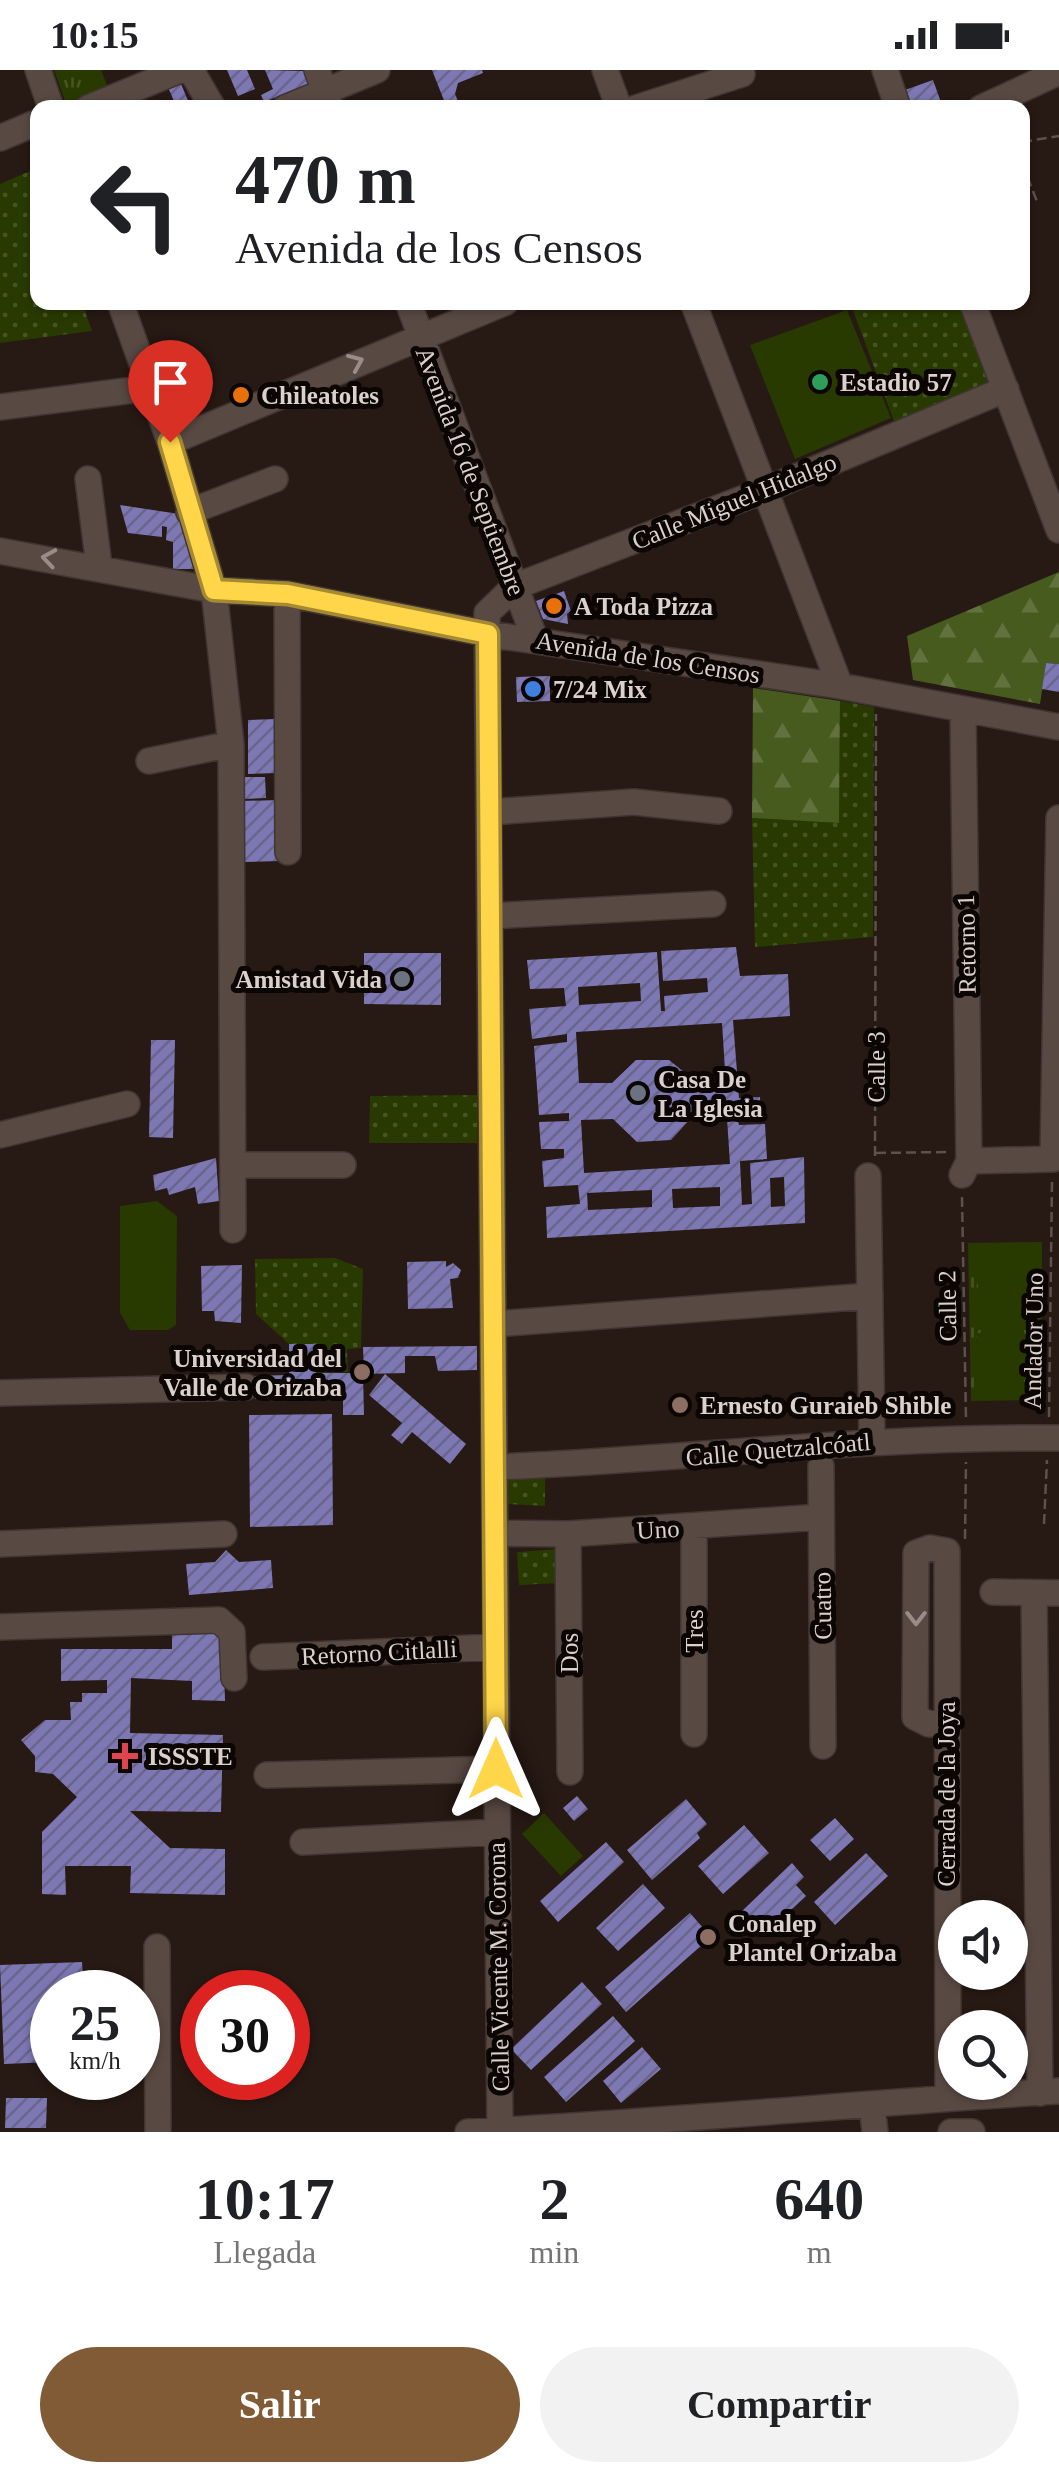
<!DOCTYPE html>
<html lang="es">
<meta charset="utf-8">
<style>
:root{--surface:#fff;--page:#f2f2f2;--text:#202124;--muted:#757577;--accent:#815b35}
body{margin:0;font-family:"Times New Roman",serif;background:var(--page);color:var(--text);height:100vh;display:flex;flex-direction:column;font-size:38px;white-space:nowrap}
*{box-sizing:border-box;margin:0}
p{font-size:32px;color:var(--muted)}
.icon{flex:none;width:55px;height:55px;fill:none;stroke:currentColor;stroke-width:2;stroke-linecap:round;stroke-linejoin:round}
.map{position:relative;height:2062px;overflow:hidden}
.panel{display:flex;flex-direction:column;background:var(--surface);flex:1}
.panel>*{flex:none}
.top-card{position:absolute;left:30px;top:30px;width:1000px;height:210px;border-radius:20px;box-shadow:0 2px 8px #0004;background:#fff;color:var(--text);overflow:hidden}
.buttons{position:absolute;left:938px;top:1830px;display:grid;gap:20px}
.buttons a{display:grid;place-items:center;width:90px;height:90px;border-radius:50%;background:var(--surface);box-shadow:0 2px 8px #0004;font-size:50px}
.speed{position:absolute;left:30px;top:1900px;display:flex;gap:20px;font-size:50px;font-weight:700;text-align:center}
.speed>*{display:grid;place-content:center;width:130px;height:130px;border-radius:50%;background:var(--surface);box-shadow:0 2px 8px #0004;line-height:1}
.speed small{font-size:25px;font-weight:400}
.speed .limit{border:15px solid #d22;background:#fff;color:#111}
.pin{position:absolute;display:grid;place-items:center;width:85px;height:85px;color:#fff;margin:-102px -42px;border-radius:50% 50% 50% 0;rotate:-45deg;box-shadow:0 0 10px #0007}
.pin .icon{rotate:45deg}
.me{position:absolute;width:110px;margin:-55px;rotate:0deg;stroke-linejoin:round;filter:drop-shadow(0 0 8px #0008)}
.turn{display:flex;align-items:center;gap:35px;height:210px;padding:0 40px;font-size:45px}
.turn .icon{width:130px;height:130px;stroke-width:2.5}
.turn b{display:block;font-size:70px;line-height:85px}
.eta{display:flex;justify-content:space-evenly;align-items:center;height:170px;text-align:center}
.eta b{font-size:60px;font-weight:800;line-height:70px}
.cta{display:flex;gap:20px;margin-top:auto;padding:20px 40px}
.cta a{flex:1;height:115px;border-radius:60px;background:var(--accent);color:#fff;font-size:40px;font-weight:800;line-height:115px;text-align:center}
.cta a+a{background:var(--page);color:var(--text)}
.status{display:flex;justify-content:space-between;align-items:center;height:70px;padding:0 50px;background:var(--surface);direction:ltr}
.status svg{height:28px;fill:currentColor}
.map>svg:first-child{display:block}
.grass{fill:url(#grass-dots)}
.forest{fill:url(#forest-firs)}
.park{fill:url(#park-tufts)}
.pitch{fill:#283a00}
.building{fill:url(#building-hatch);fill-rule:evenodd}
.lines{fill:none;stroke-linecap:round;stroke-linejoin:round}
.minor-casing{stroke:#403532;stroke-width:28}
.path{stroke:#5e514c;stroke-width:2.5;stroke-dasharray:10 5;stroke-linecap:butt}
.minor{stroke:#594943;stroke-width:25}
.oneway{stroke:#9a8c88}
.route-casing{stroke:#a68a30;stroke-width:25}
.route{stroke:#ffd54a;stroke-width:18}
.leisure-dot{fill:#2e9e5b;stroke:#0b0604;stroke-width:4}
.food-dot{fill:#e8710a;stroke:#0b0604;stroke-width:4}
.shop-dot{fill:#3f7fe0;stroke:#0b0604;stroke-width:4}
.worship-dot{fill:#6b7280;stroke:#0b0604;stroke-width:4}
.education-dot{fill:#8d6e63;stroke:#0b0604;stroke-width:4}
.health-dot{fill:#e0444e;stroke:#0b0604;stroke-width:4}
.labels{text-anchor:middle;stroke-width:10;stroke-linejoin:round;paint-order:stroke}
.poi-label{font-size:25px;font-weight:bold;fill:#dad0cc;stroke:#0b0604;text-anchor:start}
.street-label{font-size:25px;fill:#dad0cc;stroke:#0b0604}
</style>
<div class="status"><b>10:15</b><svg viewBox="0 0 49 12"><path d="M0 12V9h3v3zM5 12V6h3v6zM10 12V3h3v9zM15 12V0h3v12zM26 1h20v11H26zM47 4h2v5h-2z"/></svg></div>
<div class="map">
<svg width="1059" height="2062" viewBox="0 0 1059 2062">
<defs>
<pattern id="grass-dots" width="8" height="8" patternUnits="userSpaceOnUse" patternTransform="scale(2.5)"><rect width="8" height="8" fill="#283a00"/><path d="M2 2h.1M6 6h.1" fill="none" stroke="#475524" stroke-width="1.8" stroke-linecap="round"/></pattern>
<pattern id="forest-firs" width="22" height="20" patternUnits="userSpaceOnUse" patternTransform="scale(2.5)"><rect width="22" height="20" fill="#475b1f"/><path d="M5 1l3.5 6h-7zM16 11l3.5 6h-7z" fill="#61723e"/></pattern>
<pattern id="park-tufts" width="24" height="20" patternUnits="userSpaceOnUse" patternTransform="scale(2.5)"><rect width="24" height="20" fill="#283a00"/><path d="M3 7l-1-3M5 7V3M7 7l1-3M15 17l-1-3M17 17v-4M19 17l1-3" fill="none" stroke="#475524"/></pattern>
<pattern id="building-hatch" width="6" height="6" patternUnits="userSpaceOnUse" patternTransform="scale(2.5)"><rect width="6" height="6" fill="#7d78b3"/><path d="M-1 1l2-2M0 6l6-6M5 7l2-2" fill="none" stroke="#68648a"/></pattern>
</defs>
<rect width="100%" height="100%" fill="#271914"/>
<path class="grass" d="M37,98L38,232L82,233L92,261L0,273V114Z
M858,232L963,233L993,312L894,351L851,235Z
M840,631L874,637L873,867L755,877L752,748L839,753Z
M477,1025V1073H369L370,1026Z
M335,1188L363,1199L361,1278L347,1279L348,1302L316,1303V1274H289L256,1244L255,1189Z
M545,1395V1436L506,1434V1396Z
M559,1479L560,1513L519,1515L517,1482Z"/>
<path class="forest" d="M1059,502V594L1046,593L1040,634L913,610L907,566Z
M753,618L840,631L839,753L752,748Z"/>
<path class="park" d="M54,0H101L109,20L67,36Z
M1042,1172V1330L971,1331L968,1173Z"/>
<path class="pitch" d="M847,240L891,348L795,389L750,275Z
M157,1131L177,1146L176,1255L168,1260H130L120,1243V1136Z
M1030,1177L1032,1252L979,1253L977,1179Z
M1012,1262L1013,1324L976,1323L977,1263Z
M544,1743L583,1786L561,1806L522,1764Z"/>
<path class="building" d="M227,0H247L255,19L238,26Z
M265,0L306,1L311,13L264,32L261,25L273,19Z
M432,0H482L483,3L458,13L455,24L461,38H447Z
M179,9L191,38H177L167,15Z
M933,10L943,38H911L905,20Z
M120,435L179,444L195,499H173V472L166,470L167,457L162,456V467L128,463Z
M564,521L571,541L567,544L568,554L543,549L536,531Z
M1046,593L1059,594V622L1042,619Z
M550,606V631L517,632L516,607Z
M276,649L277,703L248,704V650Z
M244,707H265L266,728L244,729Z
M279,730L280,791L242,792L241,731Z
M736,877L740,906L788,904L790,946L733,950L739,1028L760,1027L761,1050L738,1051L739,1055L765,1054L767,1089L740,1091L742,1135L752,1134L750,1093L804,1087L805,1153L547,1168L546,1137L580,1134L578,1115L544,1117L542,1091L564,1088V1079H541L539,1052L569,1051V1043L539,1045L534,976L567,972V964L532,969L529,939L566,936L564,918L530,919L527,890L657,882L661,941H665L664,926L708,922L707,908L663,911L661,881ZM640,913L641,931L579,935L578,917ZM722,953L726,1016L704,1018L669,990H636L612,1013H579L576,962ZM726,1033L730,1094L584,1103L581,1050L613,1049L637,1072L671,1070L704,1034ZM784,1107L785,1136L771,1137L770,1108ZM720,1117V1136L673,1138L672,1119ZM652,1120V1137L588,1140L587,1123Z
M364,883H441V935L364,934Z
M151,970H175L173,1068L149,1067Z
M216,1088L219,1131L198,1134L195,1117L169,1125L167,1118L155,1121L153,1105Z
M446,1191V1197L453,1193L461,1200L458,1208L450,1209L453,1238L408,1239L407,1192Z
M242,1195L241,1253L215,1251L214,1241H202L201,1196Z
M289,1274H316V1303H363L364,1345H343V1328L255,1329L254,1306L289,1305Z
M477,1276V1300L438,1301L435,1286H405V1303L364,1304L363,1277Z
M385,1304L466,1374L450,1394L412,1362L402,1374L391,1365L402,1353L369,1325Z
M332,1344L333,1455L250,1457L249,1345Z
M226,1480L239,1492L271,1490L273,1518L189,1525L186,1494L215,1492Z
M172,1559L223,1560L225,1631L192,1630V1611L131,1608L130,1663L223,1665L221,1742L130,1741L170,1778L225,1779V1825L130,1823L131,1796H65L66,1825L42,1824V1762L77,1727L53,1704L35,1702V1686L21,1670L45,1650H71L70,1632H82V1623H107V1610L61,1611V1579H172Z
M577,1726L588,1739L574,1751L563,1738Z
M686,1729L707,1754L697,1763L700,1768L652,1810L627,1780Z
M835,1748L854,1769L830,1791L810,1770Z
M744,1755L769,1783L723,1824L698,1796Z
M606,1772L624,1792L558,1852L540,1831Z
M866,1783L888,1806L835,1855L814,1832Z
M792,1793L804,1807L796,1815L806,1826L763,1866L741,1842Z
M643,1814L665,1838L618,1881L596,1858Z
M690,1843L711,1867L626,1942L605,1917Z
M82,1892L84,1922H52V1992L4,1994L0,1895Z
M582,1912L602,1934L531,2000L511,1979Z
M613,1946L635,1971L566,2032L544,2007Z
M642,1977L661,1999L621,2033L603,2011Z
M6,2028H47L46,2058H5Z"/>
<g class="lines">
<g class="minor-casing">
<path id="minor" d="M38,0L51,38
M191,0L213,38
M317,0L331,38
M605,0L619,38
M885,0L898,38
M88,38L180,0
M285,38L377,0
M636,38L742,4
M981,38L1059,2
M0,68L38,52
M120,232L170,372L214,520L231,674L233,1160
M408,232L535,569
M693,232L840,616
M972,232L1059,460
M0,337L149,318
M170,372L506,232
M88,409L99,496
M189,442L275,409
M0,481L214,520L287,524L488,564L840,616L1059,657
M287,524L288,782
M149,691L231,674
M490,742L634,732L719,741
M491,846L713,834
M0,1065L127,1034
M969,1091L1053,1089L1059,748
M233,1095H343
M962,1105L969,1091L963,641
M868,1106L872,1370
M494,1254L870,1226
M0,1323L246,1317
M821,1396L823,1676
M497,1397C685,1389 871,1366 1059,1368
M495,1463L568,1464L821,1447
M568,1464L570,1702
M0,1474L224,1464
M993,1522L1059,1523
M1034,1523L1040,2023
M0,1557L219,1550L232,1562L234,1608
M263,1587L495,1577
M945,1652L929,1654L915,1647L916,1483L930,1478L947,1481L948,2026
M694,1664V1457
M267,1705L496,1699
M303,1772L496,1762
M157,1877L158,2062
M872,2034L875,2062
M500,2060L487,543L514,517L765,420L1006,319
M468,2062C666,2052 862,2033 1059,2021
M951,2062H972"/>
</g>
<path class="path" d="M1022,72L1059,66
M1022,93L1038,134
M876,1083L947,1082
M875,1086L876,644
M962,1127L966,1349
M1049,1347L1052,1111
M1044,1454L1047,1390
M965,1469L966,1392"/>
<use href="#minor" class="minor"/>
</g>
<defs><path id="oneway-chevron" d="M-2-3.5L2.5 0L-2 3.5" fill="none" stroke-width="1.6" stroke-linecap="round" stroke-linejoin="round" transform="scale(2.5)"/></defs>
<g class="oneway">
<use href="#oneway-chevron" transform="translate(356 292) rotate(-23)"/>
<use href="#oneway-chevron" transform="translate(49 488) rotate(-171)"/>
<use href="#oneway-chevron" transform="translate(916 1548) rotate(90)"/>
</g>
<g class="lines">
<g class="route-casing">
<path id="route" d="M170,372L214,520L288,524L488,564L496,1699"/>
</g>
<use href="#route" class="route"/>
</g>
<circle class="leisure-dot" cx="820" cy="312" r="10"/>
<g class="food-dot">
<circle cx="241" cy="325" r="10"/>
<circle cx="554" cy="536" r="10"/>
</g>
<circle class="shop-dot" cx="533" cy="619" r="10"/>
<g class="worship-dot">
<circle cx="402" cy="909" r="10"/>
<circle cx="638" cy="1023" r="10"/>
</g>
<g class="education-dot">
<circle cx="362" cy="1302" r="10"/>
<circle cx="680" cy="1335" r="10"/>
<circle cx="708" cy="1867" r="10"/>
</g>
<path class="health-dot" d="M120 1671h10v10h10v10h-10v10h-10v-10h-10v-10h10z"/>
<g class="labels">
<g class="poi-label">
<text x="840" y="321">Estadio 57</text>
<text x="261" y="334">Chileatoles</text>
<text x="574" y="545">A Toda Pizza</text>
<text x="553" y="628">7/24 Mix</text>
<text x="382" y="918" text-anchor="end">Amistad Vida</text>
<text x="658" y="1018">Casa De<tspan x="658" dy="29">La Iglesia</tspan></text>
<text x="342" y="1297" text-anchor="end">Universidad del<tspan x="342" dy="29">Valle de Orizaba</tspan></text>
<text x="700" y="1344">Ernesto Guraieb Shible</text>
<text x="148" y="1695">ISSSTE</text>
<text x="728" y="1862">Conalep<tspan x="728" dy="29">Plantel Orizaba</tspan></text>
</g>
<g class="street-label">
<text transform="translate(471 401) rotate(69)" y="9">Avenida 16 de Septiembre</text>
<text transform="translate(734 431) rotate(-22)" y="9">Calle Miguel Hidalgo</text>
<text transform="translate(648 587) rotate(9)" y="9">Avenida de los Censos</text>
<text transform="translate(966 874) rotate(-91)" y="9">Retorno 1</text>
<text transform="translate(876 997) rotate(-90)" y="9">Calle 3</text>
<text transform="translate(947 1236) rotate(-91)" y="9">Calle 2</text>
<text transform="translate(1033 1271) rotate(-89)" y="9">Andador Uno</text>
<text transform="translate(778 1379) rotate(-5)" y="9">Calle Quetzalcóatl</text>
<text transform="translate(658 1459) rotate(-3)" y="9">Uno</text>
<text transform="translate(822 1536) rotate(-91)" y="9">Cuatro</text>
<text transform="translate(694 1561) rotate(-90)" y="9">Tres</text>
<text transform="translate(379 1582) rotate(-3)" y="9">Retorno Citlalli</text>
<text transform="translate(569 1583) rotate(-90)" y="9">Dos</text>
<text transform="translate(946 1724) rotate(-90)" y="9">Cerrada de la Joya</text>
<text transform="translate(498 1897) rotate(-91)" y="9">Calle Vicente M. Corona</text>
</g>
</g>
</svg>
<div class="buttons">
<a><svg class="icon" aria-label="sound" viewBox="0 0 24 24"><path d="M4 9h4l5-4v14l-5-4H4zM17 9q2 3 0 6"/></svg></a>
<a><svg class="icon" aria-label="search" viewBox="0 0 24 24"><circle cx="10" cy="10" r="6"/><path d="M15 15l6 6"/></svg></a>
</div>
<div class="speed"><div>25<small>km/h</small></div><div class="limit">30</div></div>
<div class="pin" style="left:170px;top:372px;background:#d93025"><svg class="icon" aria-label="arrive" viewBox="0 0 24 24"><path d="M6 21V4h12l-3 4 3 4H6"/></svg></div>
<svg class="me" style="left:496px;top:1699px" viewBox="-20 -20 40 40"><path d="M0-17L14 15 0 8-14 15z" fill="#ffd54a" stroke="#fff" stroke-width="4"/></svg>
<div class="top-card">
<div class="turn"><svg class="icon" aria-label="left" viewBox="0 0 24 24"><path d="M17 20v-9H6M10 6l-5 5 5 5"/></svg><div><b>470 m</b>Avenida de los Censos</div></div>
</div>
</div>
<section class="panel">
<div class="eta">
<div><b>10:17</b><p>Llegada</p></div>
<div><b>2</b><p>min</p></div>
<div><b>640</b><p>m</p></div>
</div>
<div class="cta"><a>Salir</a><a>Compartir</a></div>
</section>
